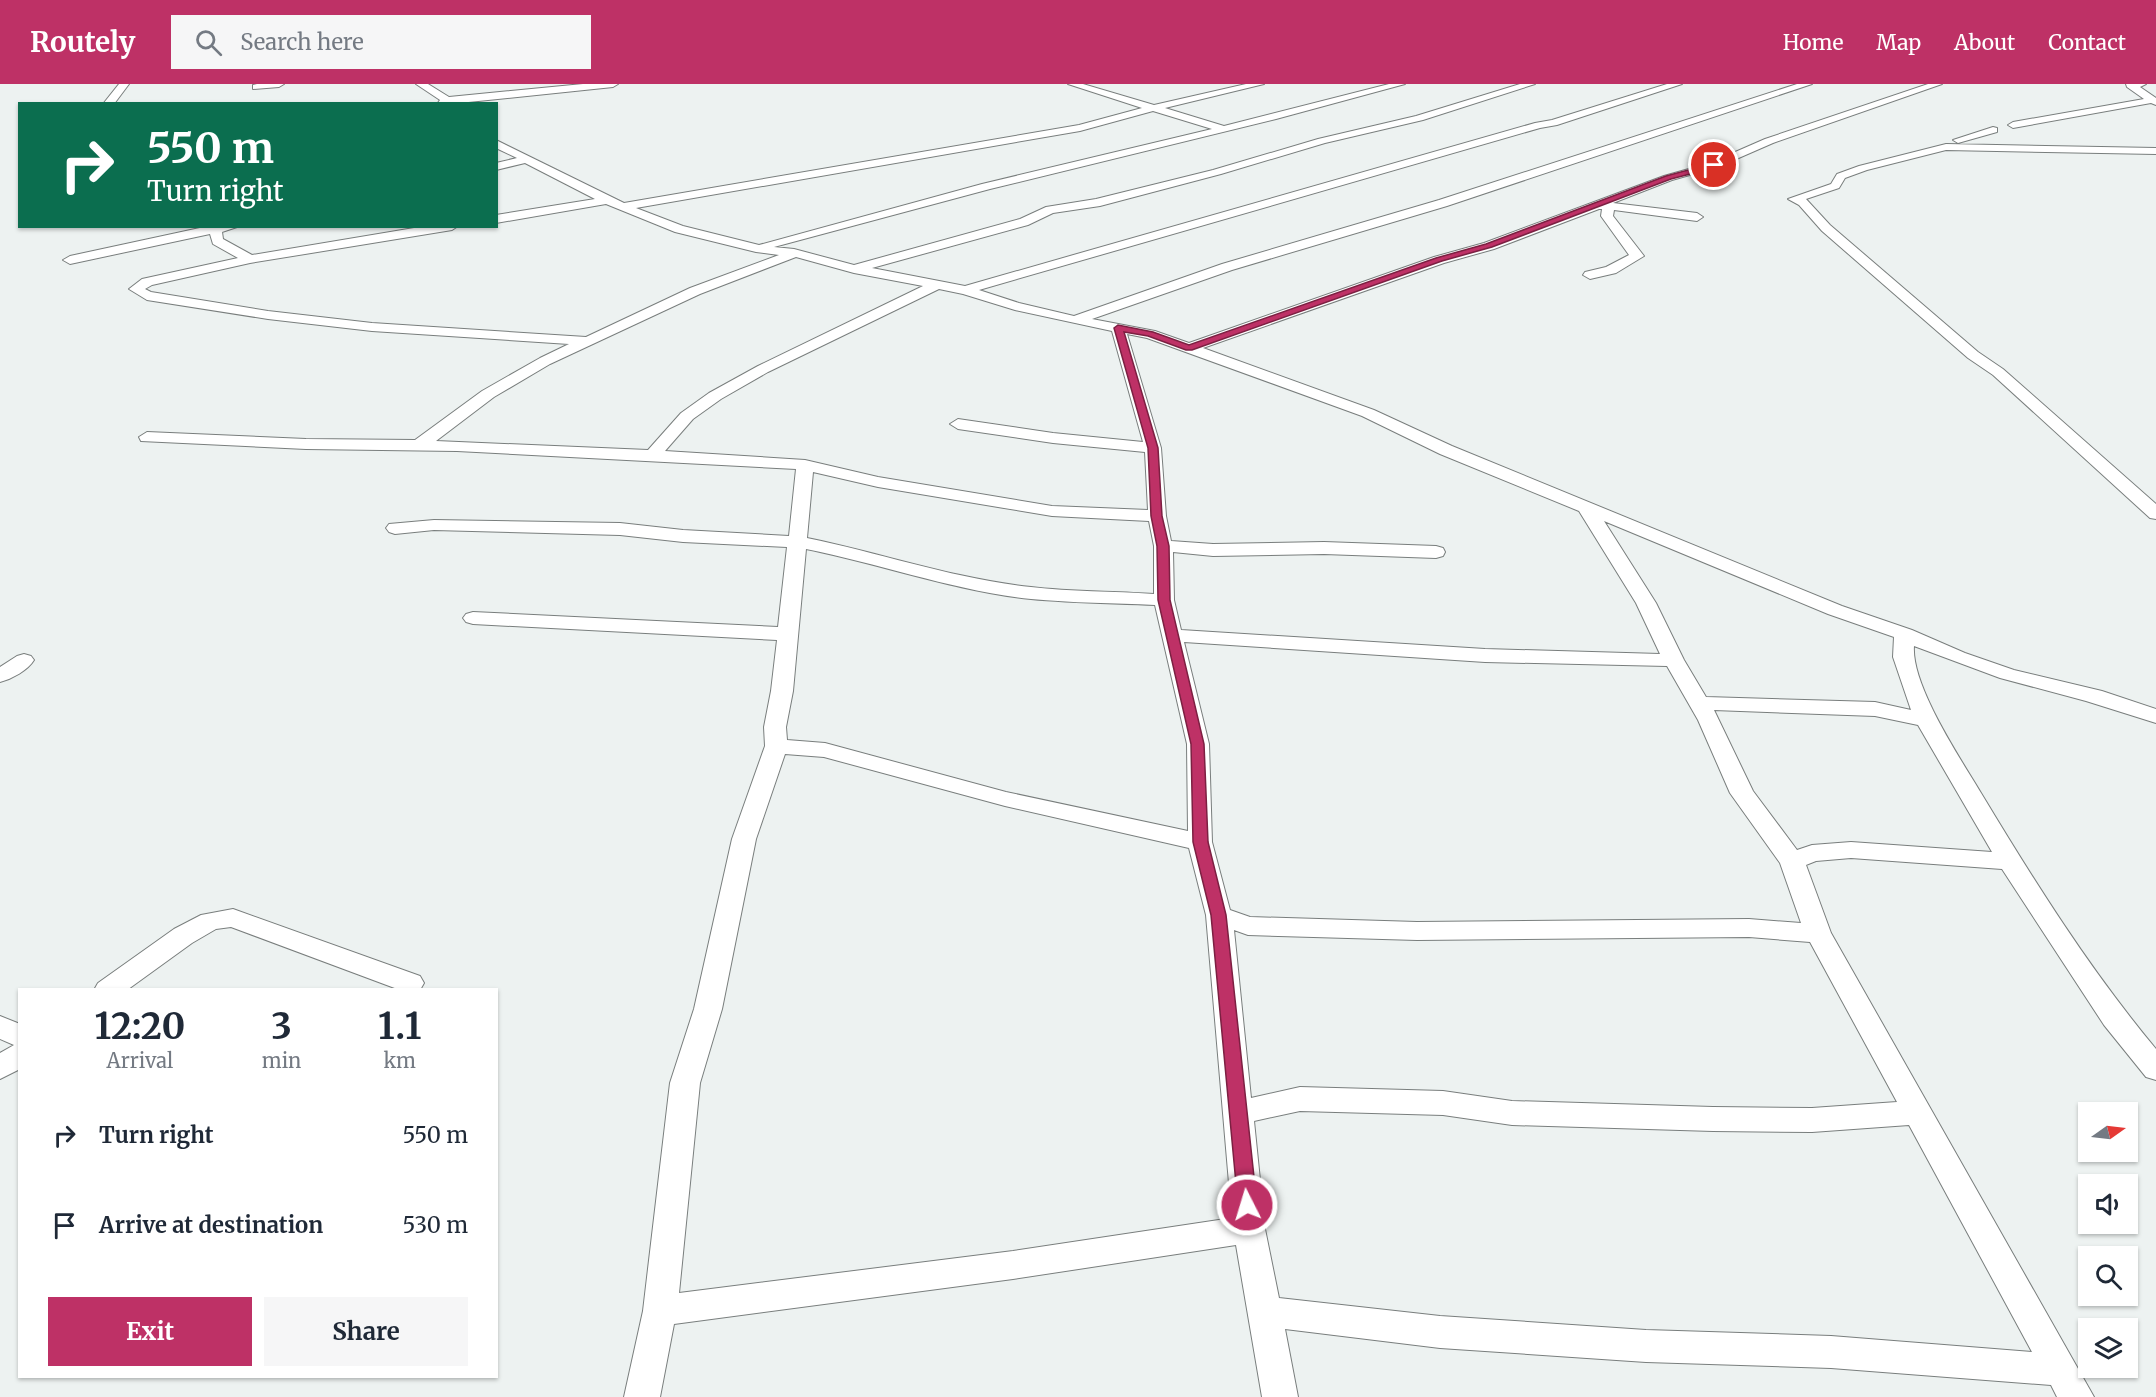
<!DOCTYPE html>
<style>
:root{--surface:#fff;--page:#f6f6f7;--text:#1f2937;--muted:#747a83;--accent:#be3166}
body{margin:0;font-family:Merriweather,serif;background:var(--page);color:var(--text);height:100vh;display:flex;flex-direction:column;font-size:22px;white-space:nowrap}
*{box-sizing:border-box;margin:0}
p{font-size:20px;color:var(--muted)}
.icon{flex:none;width:33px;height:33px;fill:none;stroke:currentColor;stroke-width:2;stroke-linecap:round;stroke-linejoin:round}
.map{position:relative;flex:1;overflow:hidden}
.drawer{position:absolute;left:18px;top:904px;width:480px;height:390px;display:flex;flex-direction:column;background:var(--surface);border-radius:0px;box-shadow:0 2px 4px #0004}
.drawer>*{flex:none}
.guide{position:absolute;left:18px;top:18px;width:480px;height:126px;border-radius:0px;box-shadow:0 2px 4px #0004;background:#0b6e4f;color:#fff;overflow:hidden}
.needle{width:39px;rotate:76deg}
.fabs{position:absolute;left:2078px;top:1018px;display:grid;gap:12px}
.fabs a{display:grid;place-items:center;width:60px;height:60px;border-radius:0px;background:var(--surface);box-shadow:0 2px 4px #0004;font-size:30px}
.pin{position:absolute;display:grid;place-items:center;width:51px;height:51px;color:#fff;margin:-26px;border:3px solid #fff;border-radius:50%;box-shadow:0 2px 6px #0007}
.me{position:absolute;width:66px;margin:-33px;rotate:355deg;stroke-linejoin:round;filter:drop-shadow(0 0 4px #0008)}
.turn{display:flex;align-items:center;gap:21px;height:126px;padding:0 30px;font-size:27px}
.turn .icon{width:78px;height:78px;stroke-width:2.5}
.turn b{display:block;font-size:42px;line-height:51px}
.eta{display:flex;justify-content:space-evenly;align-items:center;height:102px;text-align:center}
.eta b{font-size:36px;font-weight:700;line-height:42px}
.button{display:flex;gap:12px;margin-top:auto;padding:12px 30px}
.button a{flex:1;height:69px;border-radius:0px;background:var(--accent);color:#fff;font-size:24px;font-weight:700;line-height:69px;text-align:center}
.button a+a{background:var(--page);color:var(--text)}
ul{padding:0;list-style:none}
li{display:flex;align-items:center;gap:18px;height:90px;padding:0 30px}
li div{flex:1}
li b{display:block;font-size:22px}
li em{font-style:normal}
header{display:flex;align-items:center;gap:36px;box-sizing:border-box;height:84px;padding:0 30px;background:var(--accent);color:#fff}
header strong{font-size:28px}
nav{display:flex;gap:33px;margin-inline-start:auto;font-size:21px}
.search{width:420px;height:54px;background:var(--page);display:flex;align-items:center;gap:15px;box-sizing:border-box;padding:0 21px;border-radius:0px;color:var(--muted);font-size:22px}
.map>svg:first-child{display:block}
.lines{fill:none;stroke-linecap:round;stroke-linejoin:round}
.minor-casing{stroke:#797e7d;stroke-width:2}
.minor{fill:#fff;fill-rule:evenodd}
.route{fill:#be3166;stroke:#7c2042;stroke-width:1.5}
</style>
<header>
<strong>Routely</strong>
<div class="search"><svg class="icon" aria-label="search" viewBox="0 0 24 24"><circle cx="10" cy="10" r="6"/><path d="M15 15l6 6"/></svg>Search here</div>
<nav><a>Home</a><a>Map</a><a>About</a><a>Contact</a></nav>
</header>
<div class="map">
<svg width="2156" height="1313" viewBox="0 0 2156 1313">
<rect width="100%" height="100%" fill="#edf2f1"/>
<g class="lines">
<g class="minor-casing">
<path id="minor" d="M119,0H129L114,20H103Z
M257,0H284L279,3L253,5V1Z
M416,0H428L449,13L583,0H618L613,3L449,20H437L440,16Z
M1068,0H1083L1154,21L1246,0H1264L1165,24L1224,42L1389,0H1405L1276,35L990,105L774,163L794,165L854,181L1020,135L1046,123L1096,115L1213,86L1318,55L1416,32L1520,0H1535L1423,36L1325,59L1221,90L1100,122L1053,129L1028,141L872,184L965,202L1535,39L1552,36L1667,0H1682L1557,41L1540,44L979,206L1019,219L1074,232L1222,180L1439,116L1797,0H1812L1447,122L1232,186L1092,235L1155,247L1189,259L1434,173L1484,159L1664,92L1710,79L1765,55L1928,0H1942L1773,59L1718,83L1672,96L1613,119L1697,129L1703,133L1697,137L1614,126L1613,132L1644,172L1616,189L1590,195L1583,191L1585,188L1606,183L1629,171L1601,132L1602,125H1599L1494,165L1444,179L1203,264L1374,326L1452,362L1842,522L1912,546L1965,569L2014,586L2102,607L2156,625V639L2086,617L2000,594L1914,562C1911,601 1960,674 1981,709C2034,797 2090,886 2156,965V996L2146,993L2104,941L2002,785L1851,774L1816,777L1806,781L1831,849L2094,1313H2057L2051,1301L1831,1284L1646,1278L1440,1264L1285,1245L1298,1313H1262L1236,1161L1013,1195L674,1240L660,1313H624L643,1227L670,999L694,925L732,755L765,662L764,643L771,607L777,556L473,540L466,538L463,534L466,530L473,528L778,543L787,463L683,458L620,451L434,446L395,450L389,448L386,444L389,440L434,436L620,439L683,446L789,452L796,385L457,367L306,365L141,357L139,353L147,348L306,355L415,356L482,307L540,274L569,260L372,247L268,235L147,216L129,205L142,195L238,174L213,160L210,150L70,180L63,176L70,172L209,142H240L222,148L223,155L252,171L426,142H458L452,146L250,179L152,201L145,205L151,208L268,227L372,239L586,253L690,204L779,171L756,168L675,148L606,120L496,139V131L595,115L525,79L496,86V79L517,74L496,64V56L624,119L1079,41L1142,24ZM1153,27L1212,45L982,100L759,161L683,142L636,124L1080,47ZM796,173L854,189L923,202L758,282L709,309L681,329L648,366L436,357L494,313L550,280L700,210ZM939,205L963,210L1015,226L1112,247L1143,358L1053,349L958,335L950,340L958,345L1053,359L1145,368L1148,426L1052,422L878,393L805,376L665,367L693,335L721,315L768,288ZM1127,250L1147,254L1362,332L1440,370L1579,427L1636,519L1660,570L1485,565L1181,546L1174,516L1173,468L1213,472L1324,470L1436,474L1443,472L1445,468L1443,464L1436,462L1324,458L1213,460L1171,457L1166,432L1161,364ZM813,388L878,403L1052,432L1149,437L1154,462V510C1113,507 1071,508 1031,503C955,495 881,469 807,454ZM1604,437L1828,530L1894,553L1893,573L1911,626L1875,618L1706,613L1684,576L1656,519ZM806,465C881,480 955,507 1031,515C1072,519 1114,519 1155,521L1187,660L1188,747L1006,708L825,659L787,656L786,643L793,607ZM1184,558L1485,578L1667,582L1698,636L1730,709L1780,779L1801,839L1749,835L1417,838L1250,833L1230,826L1212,758L1209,660ZM1714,626L1875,632L1918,641L1992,768L1851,758L1812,761L1797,766L1753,707ZM785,670L824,673L1005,722L1189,764L1206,831L1232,1134L1013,1167L679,1209L700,999L722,925L756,755ZM1234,846L1248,851L1417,856L1749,853L1810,858L1897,1018L1812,1024L1713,1023L1512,1017L1443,1007L1300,1003L1251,1014ZM1300,1027L1443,1031L1512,1041L1713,1047L1812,1048L1909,1041L2032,1268L1831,1252L1646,1246L1440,1232L1279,1214L1265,1145L1254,1037Z
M2126,0H2146L2140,3L2156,14V21L2151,19L2013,44L2008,41L2013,38L2144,15L2127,3Z
M1993,43L1997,44V48L1958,59L1953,56Z
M1946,60L2156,64V70L1946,66L1867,86L1845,94L1839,104L1806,115L1830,141L1978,268L2003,285L2156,420V435L2150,434L1993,291L1968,274L1822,147L1799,121L1788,115L1831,100L1837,90L1859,82Z
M24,570L31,572L34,576C28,586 12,595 0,598V583L17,572Z
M233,825L420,892L424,899L420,906H400L231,843L216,845L192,859L127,906H94L98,899L174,845L201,831Z
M0,932L20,940V985L0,995V969L14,961L0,955Z"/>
</g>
<use href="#minor" class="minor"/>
</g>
<path class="route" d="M1714,79L1717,83L1671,95L1492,163L1442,177L1192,266H1186L1148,252L1124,248L1158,364L1162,432L1169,462L1170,516L1204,660L1208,758L1226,831L1257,1121L1254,1127L1247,1130L1240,1127L1238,1121L1211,831L1193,758L1191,660L1158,516L1157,462L1151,432L1148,364L1114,244L1118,241L1153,248L1189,261L1436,174L1486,160L1666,92Z"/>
</svg>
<div class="fabs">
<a><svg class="needle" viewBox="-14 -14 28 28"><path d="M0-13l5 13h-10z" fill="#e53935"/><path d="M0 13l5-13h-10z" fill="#747a83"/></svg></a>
<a><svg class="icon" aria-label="sound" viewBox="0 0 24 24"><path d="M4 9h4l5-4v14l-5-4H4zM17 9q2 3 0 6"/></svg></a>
<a><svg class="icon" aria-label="search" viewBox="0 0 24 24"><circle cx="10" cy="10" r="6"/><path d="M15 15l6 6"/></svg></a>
<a><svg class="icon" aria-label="layers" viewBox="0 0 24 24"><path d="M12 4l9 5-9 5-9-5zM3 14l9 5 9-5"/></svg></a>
</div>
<div class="pin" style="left:1714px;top:81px;background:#d93025"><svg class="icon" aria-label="arrive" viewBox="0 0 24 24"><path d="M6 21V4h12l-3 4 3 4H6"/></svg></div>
<svg class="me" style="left:1247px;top:1121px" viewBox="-20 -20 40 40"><circle r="17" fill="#be3166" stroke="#fff" stroke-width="3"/><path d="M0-11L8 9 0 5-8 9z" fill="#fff"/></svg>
<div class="guide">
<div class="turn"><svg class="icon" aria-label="right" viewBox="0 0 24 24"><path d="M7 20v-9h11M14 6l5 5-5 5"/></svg><div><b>550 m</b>Turn right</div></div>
</div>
<section class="drawer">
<div class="eta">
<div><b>12:20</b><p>Arrival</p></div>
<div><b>3</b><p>min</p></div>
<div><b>1.1</b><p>km</p></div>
</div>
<ul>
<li><svg class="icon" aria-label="right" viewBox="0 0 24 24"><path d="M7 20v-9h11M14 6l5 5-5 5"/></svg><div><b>Turn right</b></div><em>550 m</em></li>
<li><svg class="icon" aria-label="arrive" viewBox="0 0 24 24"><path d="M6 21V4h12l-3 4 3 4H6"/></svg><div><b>Arrive at destination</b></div><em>530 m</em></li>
</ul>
<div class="button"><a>Exit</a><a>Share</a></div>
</section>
</div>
